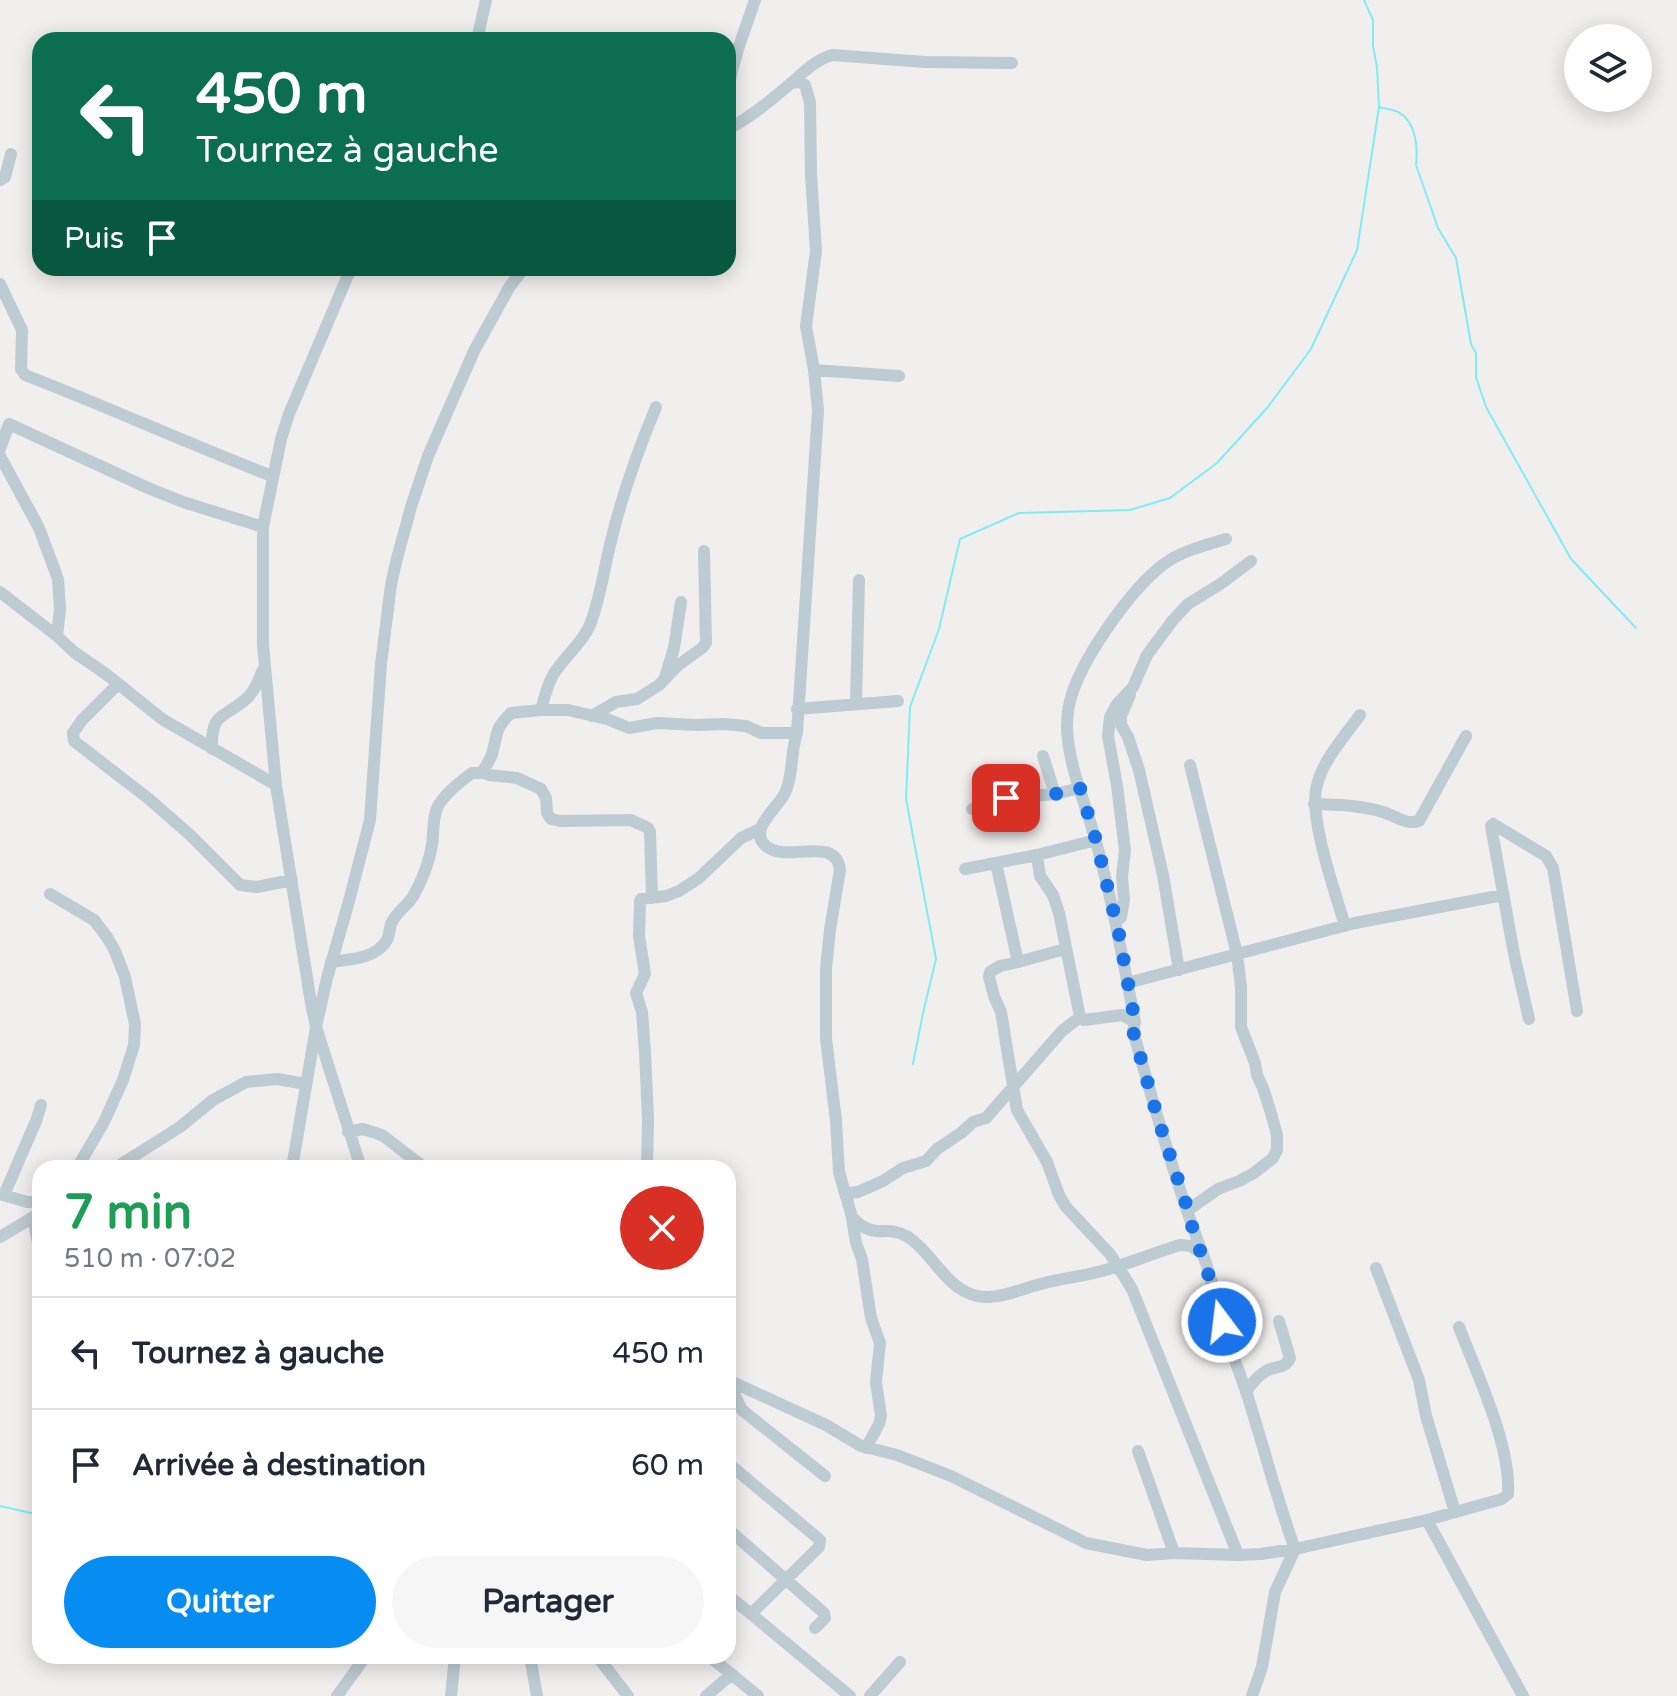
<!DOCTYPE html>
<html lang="fr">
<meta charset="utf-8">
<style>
:root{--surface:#fff;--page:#f6f6f7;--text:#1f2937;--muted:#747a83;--line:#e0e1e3;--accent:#078cf2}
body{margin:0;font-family:"Varela Round",sans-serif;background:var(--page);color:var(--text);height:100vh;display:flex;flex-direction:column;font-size:30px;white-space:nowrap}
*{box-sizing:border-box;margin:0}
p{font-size:26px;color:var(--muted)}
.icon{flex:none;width:44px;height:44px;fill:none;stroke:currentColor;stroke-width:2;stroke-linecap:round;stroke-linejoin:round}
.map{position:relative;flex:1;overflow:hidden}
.details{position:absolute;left:32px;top:1160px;width:704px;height:504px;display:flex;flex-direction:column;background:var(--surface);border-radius:24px;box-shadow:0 4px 20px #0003}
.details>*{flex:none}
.banner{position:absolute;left:32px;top:32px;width:704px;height:244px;border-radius:24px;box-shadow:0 4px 20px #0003;background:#0b6e4f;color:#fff;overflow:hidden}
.tools{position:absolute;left:1564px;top:24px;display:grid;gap:16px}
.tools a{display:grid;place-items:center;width:88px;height:88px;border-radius:50%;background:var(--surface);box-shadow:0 4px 20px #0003;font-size:40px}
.pin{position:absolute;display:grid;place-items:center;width:68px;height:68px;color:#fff;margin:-34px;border-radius:16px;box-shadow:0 4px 12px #0006}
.me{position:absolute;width:88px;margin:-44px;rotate:345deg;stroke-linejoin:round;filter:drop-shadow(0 0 6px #0008)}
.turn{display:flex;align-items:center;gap:28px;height:168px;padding:0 32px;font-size:36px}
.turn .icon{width:104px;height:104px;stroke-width:2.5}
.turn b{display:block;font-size:56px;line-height:68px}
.then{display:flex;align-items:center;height:76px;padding:0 32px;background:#0003;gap:16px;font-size:30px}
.round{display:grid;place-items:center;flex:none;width:84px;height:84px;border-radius:42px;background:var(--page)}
.overview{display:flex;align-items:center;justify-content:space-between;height:136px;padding:0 32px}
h1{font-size:48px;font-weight:700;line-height:60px;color:#1e9e55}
.action{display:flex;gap:16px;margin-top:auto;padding:16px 32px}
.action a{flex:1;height:92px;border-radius:48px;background:var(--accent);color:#fff;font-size:32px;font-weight:700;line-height:92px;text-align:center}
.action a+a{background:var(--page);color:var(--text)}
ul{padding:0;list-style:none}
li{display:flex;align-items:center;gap:24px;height:112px;padding:0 32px;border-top:2px solid var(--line)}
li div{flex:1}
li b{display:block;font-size:30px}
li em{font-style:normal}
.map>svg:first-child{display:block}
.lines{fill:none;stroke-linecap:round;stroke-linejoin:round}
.stream{stroke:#81ebf5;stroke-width:2}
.minor{stroke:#bdcbd2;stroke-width:12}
.route{stroke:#1a73e8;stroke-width:14;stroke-dasharray:0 25.2}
</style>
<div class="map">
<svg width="1677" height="1696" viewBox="0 0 1677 1696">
<rect width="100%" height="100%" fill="#f1eeee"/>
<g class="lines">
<path class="stream" d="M1379,107C1385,109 1392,109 1398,112C1416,121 1418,147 1416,165L1438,228L1456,258L1471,344L1476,353V377L1486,407L1571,559L1636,628
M913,1064L923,1013L936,959L906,799L910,707L939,629L960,539L1019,513L1130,510L1170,498L1217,463L1267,408L1311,349L1357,250L1379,107L1377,67L1373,46V20L1364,0
M0,1506L40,1515"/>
<path class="minor" d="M477,40L486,0
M791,83L800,82L805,85L810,102L811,175L816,251L806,326L814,370L818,410L797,733C790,753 794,774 785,793C778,808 747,830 766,846C786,864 836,834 840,870L830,930L826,968V1038L836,1121L839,1172L852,1217L856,1243L862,1259L871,1318L880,1343L876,1382L881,1416L879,1424L866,1448
M728,86L738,49L755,0
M728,129C751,117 770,101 790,84C803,73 815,60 832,55L925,62L1012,63
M0,180L5,177L11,154
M351,268L289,414L281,439L263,527V645L276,785L311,1003L316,1027L361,1168
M0,284L22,330L21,369L25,375C108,407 189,444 272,476
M814,370L899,376
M0,449L9,424L148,488L183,502L263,527
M0,456L39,528L58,579L60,609L57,636
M1226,539C1206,545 1181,551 1164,564C1131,589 1087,652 1073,691C1069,702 1067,715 1067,727C1068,765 1085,802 1095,838C1112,899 1123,960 1135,1022L1133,1031C1155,1109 1177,1188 1206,1263C1213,1283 1216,1303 1222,1322C1229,1346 1238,1368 1246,1391C1263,1444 1276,1497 1295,1549L1275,1592L1262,1667L1252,1696
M0,592L57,636L74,652L106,674L162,719L276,785
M665,677L674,648L681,602
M118,684L82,720L73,733L74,741L149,799L189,834L240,885L257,887L292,880
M1130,695L1121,716V725L1128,737L1139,770L1163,875L1179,970
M856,703L859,580
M797,709L898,701
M541,710C544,698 547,686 553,675C564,657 581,645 590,625C600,599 604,569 611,541C622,495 638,450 656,407
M592,716L616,702L637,699L659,685L677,666L702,648L706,643L704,551
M212,749C211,711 223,720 247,698C256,690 258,680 263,670
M1043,756L1055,794
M481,772L489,775L517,778L541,789L546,798L547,813L551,819L560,821L631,820L648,828L650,832L652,898
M1314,804C1337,805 1361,805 1383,812C1396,816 1405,825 1419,821L1466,736
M972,809L1006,798L1055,794L1080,788
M1037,855L1040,876L1053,895L1059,913L1080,1017L1084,1020L1122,1015L1135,1022
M996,863L1018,962L1000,966L990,972L989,977L994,996L1001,1012L1017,1110L1047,1162L1059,1195L1066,1207L1110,1254L1132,1289L1238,1555
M965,869L1037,855L1096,840
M50,894L94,920L107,937L115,951L125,977L135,1024L134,1045L123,1080L104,1122L77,1168
M1116,922L1121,917L1124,900L1122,877L1125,850L1117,786L1108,736L1110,717L1117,704L1133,687L1147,655L1173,620L1188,604L1222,583L1251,561
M1345,926C1335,891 1308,817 1317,785C1323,760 1345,736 1360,715
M331,962C350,959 376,959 387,940C390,934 389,927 392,922C398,910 410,904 415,893C423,878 429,862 432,845C434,832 432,814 440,803C448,791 461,781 472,773H480L483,771C486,766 490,760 492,754C498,734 494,729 511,713L541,710H568L607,719L629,728L657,723L696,725L724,724L746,726L761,733H797
M1018,962L1065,949
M1127,983L1355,923L1503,895
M1529,1019L1514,954L1491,826L1493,824L1546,856L1553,868L1577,1011
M348,1132L363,1129L382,1135L425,1168
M115,1168L180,1127L213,1100L246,1082L277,1079L306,1084
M292,1168L316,1027L327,978L349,901L370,820L381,664L391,585L396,562L411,507L428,456L474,351L510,286L524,268
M647,1168L648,1119L645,1052L642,1012L636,993L645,974L639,936L640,901L641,899L666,896L679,891L699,878L741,838L760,829
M844,1191L849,1193L858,1192L883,1181L903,1168L926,1161L937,1149L961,1133L973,1122L986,1118L1062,1031L1080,1017
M0,1194L27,1202H40
M4,1195L36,1121L41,1105
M1188,1210L1218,1189L1239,1181L1254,1173L1273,1158L1277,1150V1135L1271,1113L1263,1088L1257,1075L1255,1063L1241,1027V987L1237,954L1190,765
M33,1217L40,1254
M852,1217C875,1242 886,1223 908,1237C930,1251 942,1280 966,1292C989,1304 1015,1291 1037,1285C1057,1279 1078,1277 1098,1272C1126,1265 1153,1253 1180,1245L1191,1246L1201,1253
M0,1237L40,1213
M1376,1268L1419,1380L1426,1416L1455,1512
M728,1380L826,1425L861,1446L897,1455L951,1476L1086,1543L1147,1555L1174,1553L1238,1555L1261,1554L1295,1549L1427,1520L1502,1499L1508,1494C1511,1445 1477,1374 1459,1327
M728,1381L742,1410L825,1476
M1246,1392C1251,1384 1258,1376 1266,1371C1277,1365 1284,1370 1290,1358L1279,1321
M1138,1451L1174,1553
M728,1463L820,1540L819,1547L751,1614
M1427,1520L1523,1696
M728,1529L824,1613L825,1618L815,1628
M728,1595L850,1696
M530,1656L537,1696
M597,1656L628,1696
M709,1656L758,1696
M337,1696L366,1656
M451,1696L455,1656
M706,1696L732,1674
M870,1696L900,1662"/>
</g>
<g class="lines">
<path class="route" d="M1006,798L1055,794L1080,788L1096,840L1119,934L1135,1022L1133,1031L1158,1119L1188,1210L1195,1238L1205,1263L1222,1322"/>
</g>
</svg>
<div class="tools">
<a><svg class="icon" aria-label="layers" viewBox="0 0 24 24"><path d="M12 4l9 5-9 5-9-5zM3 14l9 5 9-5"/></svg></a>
</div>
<div class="pin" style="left:1006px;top:798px;background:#d93025"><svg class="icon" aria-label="arrive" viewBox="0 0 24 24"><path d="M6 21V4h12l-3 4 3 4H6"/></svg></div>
<svg class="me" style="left:1222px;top:1322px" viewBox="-20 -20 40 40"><circle r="17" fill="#1a73e8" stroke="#fff" stroke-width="3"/><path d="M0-11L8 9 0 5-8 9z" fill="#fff"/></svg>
<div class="banner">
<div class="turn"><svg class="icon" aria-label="left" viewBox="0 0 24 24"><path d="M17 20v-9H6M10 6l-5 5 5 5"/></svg><div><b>450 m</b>Tournez à gauche</div></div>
<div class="then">Puis<svg class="icon" aria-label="arrive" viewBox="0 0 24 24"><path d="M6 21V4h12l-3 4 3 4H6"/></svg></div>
</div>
<section class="details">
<div class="overview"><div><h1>7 min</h1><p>510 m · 07:02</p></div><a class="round" style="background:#d93025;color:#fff"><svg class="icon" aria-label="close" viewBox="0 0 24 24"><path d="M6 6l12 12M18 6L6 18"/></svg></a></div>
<ul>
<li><svg class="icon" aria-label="left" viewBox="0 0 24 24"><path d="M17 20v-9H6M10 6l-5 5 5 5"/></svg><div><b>Tournez à gauche</b></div><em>450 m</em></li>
<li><svg class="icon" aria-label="arrive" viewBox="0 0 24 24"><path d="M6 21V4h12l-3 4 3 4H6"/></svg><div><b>Arrivée à destination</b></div><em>60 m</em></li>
</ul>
<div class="action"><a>Quitter</a><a>Partager</a></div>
</section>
</div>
